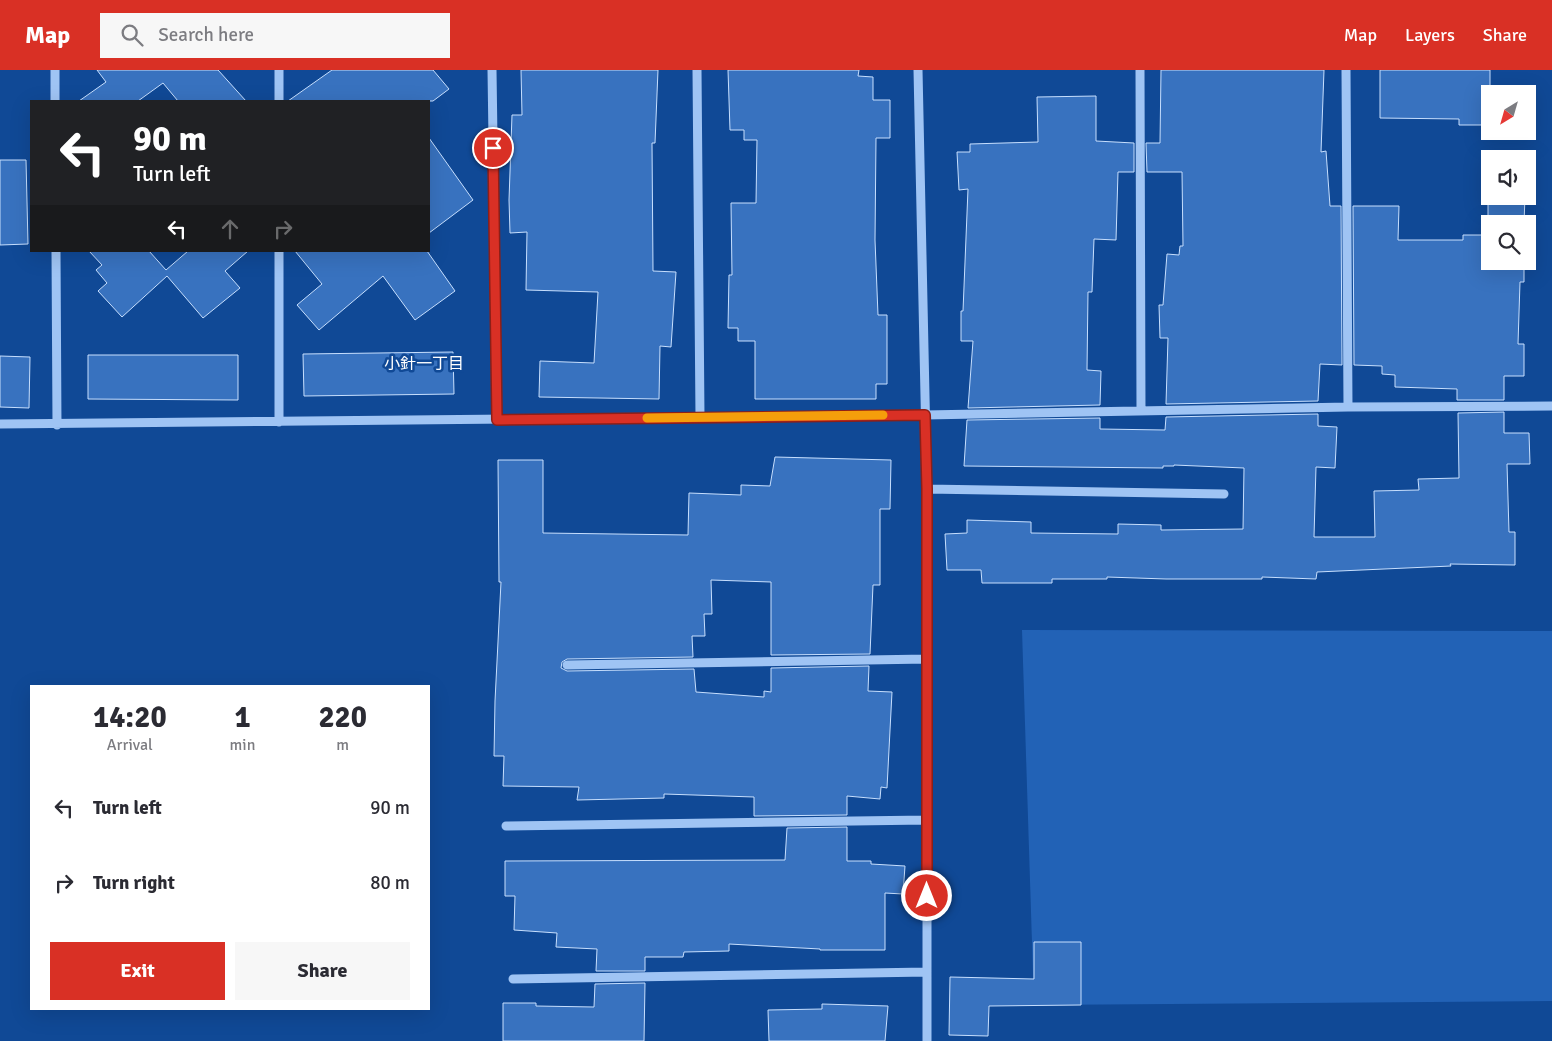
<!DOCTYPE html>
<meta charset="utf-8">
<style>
:root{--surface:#fff;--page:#f7f7f7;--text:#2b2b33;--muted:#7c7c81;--accent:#d93025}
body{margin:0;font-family:Signika,"Noto Sans JP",sans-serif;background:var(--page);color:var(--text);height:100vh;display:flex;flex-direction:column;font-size:19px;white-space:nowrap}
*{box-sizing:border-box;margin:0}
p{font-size:16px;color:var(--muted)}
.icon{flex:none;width:28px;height:28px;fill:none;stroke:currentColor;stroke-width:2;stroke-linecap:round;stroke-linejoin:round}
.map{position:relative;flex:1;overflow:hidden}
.sheet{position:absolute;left:30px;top:615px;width:400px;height:325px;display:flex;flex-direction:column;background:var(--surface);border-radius:0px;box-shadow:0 5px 20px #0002}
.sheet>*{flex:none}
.top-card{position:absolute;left:30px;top:30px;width:400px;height:152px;border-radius:0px;box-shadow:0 5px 20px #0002;background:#202124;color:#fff;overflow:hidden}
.needle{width:32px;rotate:217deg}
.buttons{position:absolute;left:1481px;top:15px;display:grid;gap:10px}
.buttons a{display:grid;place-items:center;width:55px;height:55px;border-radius:0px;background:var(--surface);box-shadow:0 5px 20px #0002;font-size:25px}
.pin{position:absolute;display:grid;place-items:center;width:42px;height:42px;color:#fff;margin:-21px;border:2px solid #fff;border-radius:50%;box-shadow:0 1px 5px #0007}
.me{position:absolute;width:55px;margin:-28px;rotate:0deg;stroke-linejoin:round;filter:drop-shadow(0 0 4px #0008)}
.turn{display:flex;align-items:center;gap:18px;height:105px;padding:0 20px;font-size:22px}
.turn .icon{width:65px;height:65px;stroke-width:2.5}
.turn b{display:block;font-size:35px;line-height:42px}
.lanes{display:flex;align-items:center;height:48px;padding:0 20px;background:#0003;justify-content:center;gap:25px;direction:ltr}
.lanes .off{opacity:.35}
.eta{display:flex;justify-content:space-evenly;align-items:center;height:85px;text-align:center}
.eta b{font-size:30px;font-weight:800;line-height:35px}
.action{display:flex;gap:10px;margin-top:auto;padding:10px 20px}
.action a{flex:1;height:58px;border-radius:0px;background:var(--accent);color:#fff;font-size:20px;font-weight:800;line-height:58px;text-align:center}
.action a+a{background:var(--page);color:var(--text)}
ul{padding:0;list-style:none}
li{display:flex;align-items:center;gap:15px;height:75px;padding:0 20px}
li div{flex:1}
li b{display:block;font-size:19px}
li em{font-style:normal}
header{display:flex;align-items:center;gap:30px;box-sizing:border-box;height:70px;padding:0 25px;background:var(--accent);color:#fff}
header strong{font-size:24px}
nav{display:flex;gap:28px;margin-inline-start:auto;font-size:18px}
.search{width:350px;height:45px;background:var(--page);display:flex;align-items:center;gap:12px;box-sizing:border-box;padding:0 18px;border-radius:0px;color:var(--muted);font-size:19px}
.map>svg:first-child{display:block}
.green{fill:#2262b6}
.building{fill:#3872bf;stroke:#c7dffe}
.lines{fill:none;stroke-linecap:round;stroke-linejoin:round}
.minor{stroke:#9fc4f4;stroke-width:9}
.route-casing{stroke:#8d1f18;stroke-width:12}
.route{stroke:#d93025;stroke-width:9}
.slow{stroke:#f59e0b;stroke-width:9}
.labels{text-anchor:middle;stroke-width:5;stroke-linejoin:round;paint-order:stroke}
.neighbourhood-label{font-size:16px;fill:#fff;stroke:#104996}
</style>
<header>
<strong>Map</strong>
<div class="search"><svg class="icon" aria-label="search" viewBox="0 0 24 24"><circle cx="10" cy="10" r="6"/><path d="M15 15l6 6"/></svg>Search here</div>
<nav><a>Map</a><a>Layers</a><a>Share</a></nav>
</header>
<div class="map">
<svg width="1552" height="971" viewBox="0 0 1552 971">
<rect width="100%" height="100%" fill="#104996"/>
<path class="green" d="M1022,560L1552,561V931L1034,935Z"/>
<path class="building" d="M97,0H218L246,31H178L163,13L138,31H79L106,12Z
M332,0H433L449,19L433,31H288Z
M521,0H658L655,73H652L653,201L676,202L671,277L660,276L659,329L539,327L540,291L594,293L598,222L526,220L527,162L510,163L509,130L512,45H522Z
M728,0H859L858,6L873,7V30H890V68H876L875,170L878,245H887V314H876V329H755V271H738V258H728L729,205H732L731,133H756L757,70H744V60H730Z
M1161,0H1324L1321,82L1326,81L1330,136H1341L1342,295L1320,294L1318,331L1166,334L1168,268H1160L1159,235H1163L1167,184L1179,185L1180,176H1183L1182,102H1147L1146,73H1160Z
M1380,0H1490V55H1459V49L1380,48Z
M1096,26V71L1134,73V102H1118L1116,170L1094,169L1092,222H1088L1087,300L1101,301L1100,335L968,338L973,271H961V241H963L968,119L959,120L957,82H970V74L1038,72L1037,27Z
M429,68L473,130L429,163Z
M0,90H26L28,174L0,175Z
M1488,126H1525L1524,154H1490V191H1524V212H1520L1518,274H1524V306H1504V330H1457V319L1395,317V305L1382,304V296L1354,295L1353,136H1399L1398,170H1463V165H1488Z
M89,181H149L166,200L188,181H248L225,201L240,218L203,248L167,206L122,247L98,221L107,213L96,200L102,195Z
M295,181H427L455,221L415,250L383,206L319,260L297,235L322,214Z
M453,282L454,324L304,326L303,284Z
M88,285H238V330L88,329Z
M0,286L30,287L29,338L0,337Z
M1504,342V363H1529L1530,394H1507L1509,462H1515V495L1450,494L1451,496L1317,502L1316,509L1262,507V509H1166L1107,507V509H1052V513H982L981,500H947L945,464L967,463V450L1031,452V463L1118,464V454L1161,455V460L1243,459L1244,398L1174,395V396H1163V398L964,396L967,350L1100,348V359L1165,360L1166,347L1318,344V356L1337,357L1335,398L1316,397L1314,467H1375L1374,421L1419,420L1418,409L1459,408L1458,343Z
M775,387L891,390L890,439H880V515H873L870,584L771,585V512L711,510L712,544H704L705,566H692L693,587L567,589L562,592L561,598L567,601L694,599L696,622L764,627V621L771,622V598L869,596L868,621L892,622L887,718L881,717L880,729L847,726V745L754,746V727L664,724V728L577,730L579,717L503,716L504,686H494L495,631L501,512H499L498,390H543V463L688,465L689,423L741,425V415L770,416Z
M847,757V791H871V794L905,796L903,824L885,823V880H820V879L729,874V881L684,882L683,887H645V901H596L597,879L556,877L557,863L514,860L515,826H505V791L785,790L787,758Z
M1034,872H1081V935L989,936L988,966L949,965L950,907L1034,909Z
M645,913L644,971H503V933H536V936L594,937L595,914Z
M822,934L888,936L885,971H769L768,940L822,939Z"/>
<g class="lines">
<path class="minor" d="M55,0V31
M279,0V31
M492,0L497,350
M697,0L700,347
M918,0L927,419V971
M1140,0L1141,341
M1346,0L1348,337
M56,181L57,355
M279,181V352
M0,354L925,345L1348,337L1552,336
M927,419L1224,424
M567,595L927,589
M506,756L927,750
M513,909L927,902"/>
</g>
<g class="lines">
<g class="route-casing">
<path id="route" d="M493,78L497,350L925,345L927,419V826"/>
</g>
<use href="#route" class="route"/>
<path class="slow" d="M647,348L883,345"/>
</g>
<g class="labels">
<g class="neighbourhood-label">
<text x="424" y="299">小針一丁目</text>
</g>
</g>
</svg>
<div class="buttons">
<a><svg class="needle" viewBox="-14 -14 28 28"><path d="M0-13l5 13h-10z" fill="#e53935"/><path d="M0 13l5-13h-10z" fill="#7c7c81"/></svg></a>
<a><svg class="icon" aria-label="sound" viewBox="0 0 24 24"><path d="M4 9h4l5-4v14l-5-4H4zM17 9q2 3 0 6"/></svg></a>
<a><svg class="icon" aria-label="search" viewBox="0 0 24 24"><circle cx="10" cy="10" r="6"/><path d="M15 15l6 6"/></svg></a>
</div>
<div class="pin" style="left:493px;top:78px;background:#d93025"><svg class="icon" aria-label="arrive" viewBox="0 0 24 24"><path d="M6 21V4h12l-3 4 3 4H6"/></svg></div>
<svg class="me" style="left:927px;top:826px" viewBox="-20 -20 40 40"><circle r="17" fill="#d93025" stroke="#fff" stroke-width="3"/><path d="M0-11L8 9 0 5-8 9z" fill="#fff"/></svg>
<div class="top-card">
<div class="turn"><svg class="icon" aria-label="left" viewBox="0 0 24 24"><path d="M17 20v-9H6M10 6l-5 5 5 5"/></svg><div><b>90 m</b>Turn left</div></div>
<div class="lanes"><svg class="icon" aria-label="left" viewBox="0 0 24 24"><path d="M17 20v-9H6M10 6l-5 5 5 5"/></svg><svg class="icon off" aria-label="ahead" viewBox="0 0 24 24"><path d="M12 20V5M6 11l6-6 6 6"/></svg><svg class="icon off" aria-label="right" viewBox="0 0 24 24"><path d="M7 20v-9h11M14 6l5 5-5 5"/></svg></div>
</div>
<section class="sheet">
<div class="eta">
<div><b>14:20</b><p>Arrival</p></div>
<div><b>1</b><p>min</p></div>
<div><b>220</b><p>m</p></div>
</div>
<ul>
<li><svg class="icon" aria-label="left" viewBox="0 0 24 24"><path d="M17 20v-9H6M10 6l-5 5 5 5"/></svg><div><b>Turn left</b></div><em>90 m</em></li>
<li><svg class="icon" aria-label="right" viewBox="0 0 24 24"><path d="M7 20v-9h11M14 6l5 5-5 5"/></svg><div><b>Turn right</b></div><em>80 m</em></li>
</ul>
<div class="action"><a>Exit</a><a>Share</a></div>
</section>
</div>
